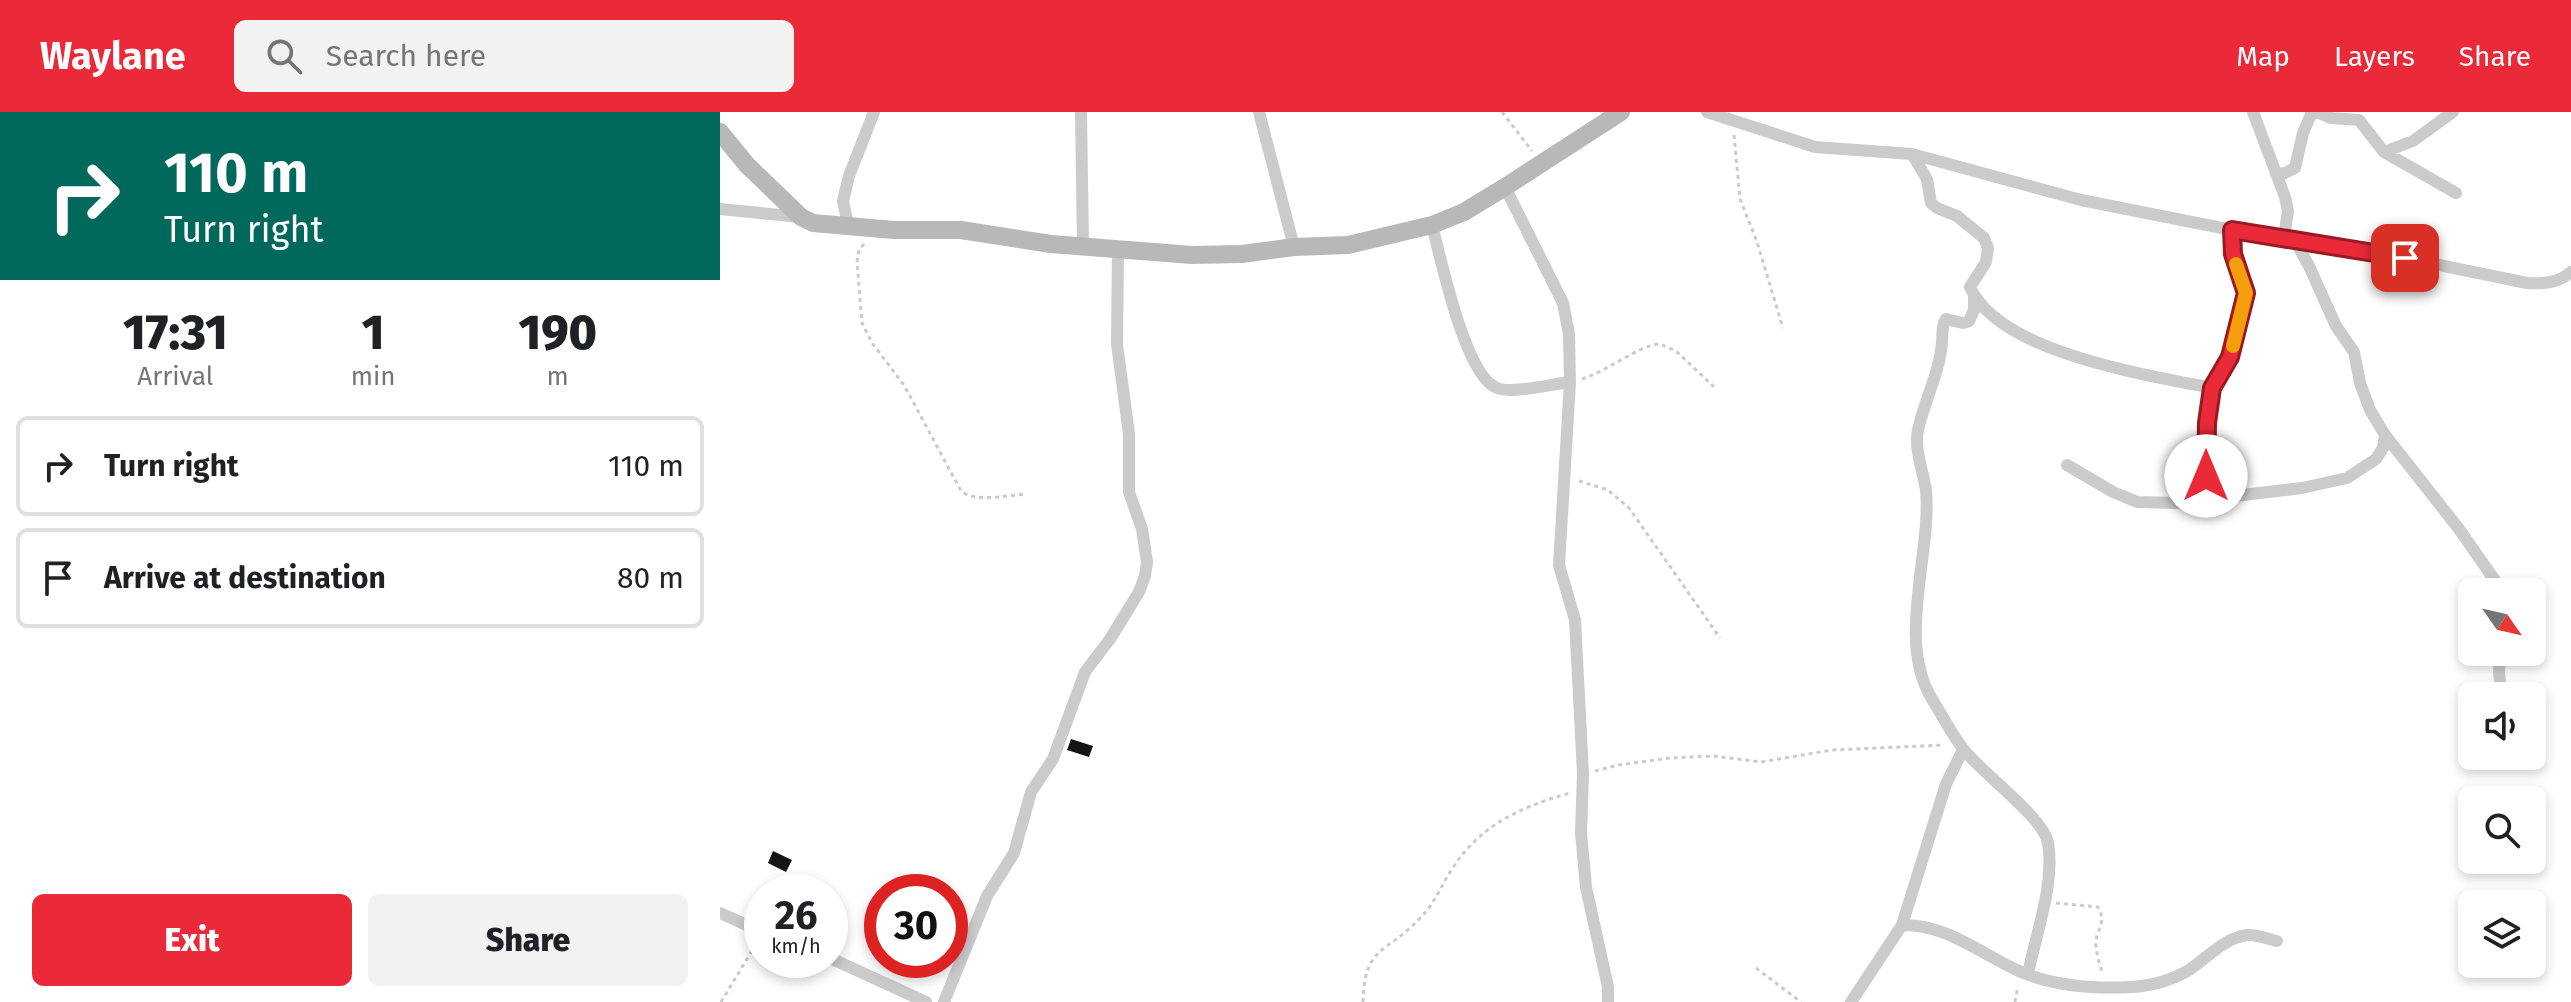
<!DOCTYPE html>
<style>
:root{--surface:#fff;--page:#f2f2f2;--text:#202124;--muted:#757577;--line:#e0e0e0;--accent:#ea2a38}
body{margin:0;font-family:"Fira Sans",sans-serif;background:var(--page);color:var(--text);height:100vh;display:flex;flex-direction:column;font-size:30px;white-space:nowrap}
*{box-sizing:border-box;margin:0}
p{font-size:26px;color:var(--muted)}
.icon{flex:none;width:44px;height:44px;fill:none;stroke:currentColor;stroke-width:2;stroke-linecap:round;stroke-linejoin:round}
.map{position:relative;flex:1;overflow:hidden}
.sheet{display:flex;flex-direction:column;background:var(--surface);width:720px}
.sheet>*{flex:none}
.hud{background:#00695c;color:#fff;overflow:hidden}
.needle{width:52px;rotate:124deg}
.tools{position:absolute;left:1738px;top:466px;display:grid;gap:16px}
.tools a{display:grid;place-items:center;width:88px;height:88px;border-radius:12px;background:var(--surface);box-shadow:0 4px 12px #0003;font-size:40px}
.speed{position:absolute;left:24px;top:762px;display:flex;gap:16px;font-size:40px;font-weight:700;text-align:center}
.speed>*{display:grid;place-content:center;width:104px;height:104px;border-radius:50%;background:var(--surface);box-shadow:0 4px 12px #0003;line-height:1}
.speed small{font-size:20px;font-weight:400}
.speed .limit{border:12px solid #d22;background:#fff;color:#111}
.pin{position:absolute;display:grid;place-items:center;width:68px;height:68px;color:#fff;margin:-34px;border-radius:16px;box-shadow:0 4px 12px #0006}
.me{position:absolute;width:88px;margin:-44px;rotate:0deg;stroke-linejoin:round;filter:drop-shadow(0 0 6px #0008)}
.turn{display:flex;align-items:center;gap:28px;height:168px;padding:0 32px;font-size:36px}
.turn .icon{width:104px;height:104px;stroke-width:2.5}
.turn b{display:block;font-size:56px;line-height:68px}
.eta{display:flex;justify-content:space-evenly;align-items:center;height:136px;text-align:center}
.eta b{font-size:48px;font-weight:800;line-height:56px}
.button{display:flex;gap:16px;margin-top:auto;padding:16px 32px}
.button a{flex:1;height:92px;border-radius:12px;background:var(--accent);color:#fff;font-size:32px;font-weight:800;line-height:92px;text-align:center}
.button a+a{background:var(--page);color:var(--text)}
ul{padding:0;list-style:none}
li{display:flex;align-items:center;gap:24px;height:100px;margin:0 16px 12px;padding:0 16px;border:4px solid var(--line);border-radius:12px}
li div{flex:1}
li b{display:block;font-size:30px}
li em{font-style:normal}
header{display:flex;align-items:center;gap:48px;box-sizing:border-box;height:112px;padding:0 40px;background:var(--accent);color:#fff}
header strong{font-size:38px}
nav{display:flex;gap:44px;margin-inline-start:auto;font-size:28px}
.search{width:560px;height:72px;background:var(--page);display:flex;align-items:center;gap:20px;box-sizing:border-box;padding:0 28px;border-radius:12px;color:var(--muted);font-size:30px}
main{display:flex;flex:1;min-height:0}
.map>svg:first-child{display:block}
.building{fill:#151515}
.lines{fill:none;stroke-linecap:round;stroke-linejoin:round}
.path{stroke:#cbcbcb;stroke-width:3;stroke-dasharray:4 4;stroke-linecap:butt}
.street{stroke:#cbcbcb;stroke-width:12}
.secondary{stroke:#b8b8b8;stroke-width:18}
.route-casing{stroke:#981b24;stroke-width:20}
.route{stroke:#ea2a38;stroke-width:14}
.slow{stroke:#f59e0b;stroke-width:14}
</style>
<header>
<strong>Waylane</strong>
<div class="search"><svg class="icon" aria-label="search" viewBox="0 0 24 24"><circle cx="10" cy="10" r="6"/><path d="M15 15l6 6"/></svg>Search here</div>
<nav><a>Map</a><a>Layers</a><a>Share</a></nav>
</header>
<main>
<section class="sheet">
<div class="hud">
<div class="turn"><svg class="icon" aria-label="right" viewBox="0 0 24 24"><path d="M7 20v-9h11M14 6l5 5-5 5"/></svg><div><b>110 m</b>Turn right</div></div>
</div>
<div class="eta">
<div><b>17:31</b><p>Arrival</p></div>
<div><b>1</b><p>min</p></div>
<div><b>190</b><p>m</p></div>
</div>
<ul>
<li><svg class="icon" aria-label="right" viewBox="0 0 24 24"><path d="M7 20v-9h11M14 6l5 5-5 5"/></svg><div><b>Turn right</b></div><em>110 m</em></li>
<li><svg class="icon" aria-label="arrive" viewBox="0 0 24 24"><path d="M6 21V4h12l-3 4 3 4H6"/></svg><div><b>Arrive at destination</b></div><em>80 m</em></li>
</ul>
<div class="button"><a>Exit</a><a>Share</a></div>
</section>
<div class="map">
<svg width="1851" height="890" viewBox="0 0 1851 890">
<rect width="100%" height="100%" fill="#fff"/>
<path class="building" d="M351,627L373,634L369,645L347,638Z
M53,739L72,748L66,760L48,751Z"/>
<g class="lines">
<path class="path" d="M782,0L812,39
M1014,23L1020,87L1037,130L1063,216
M144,132L139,138L137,150L142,211L152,231L184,273L241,379C256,391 288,383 307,382
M862,267C885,260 922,232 940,232L956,239L994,275
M859,369L888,378L909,396L1000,526
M875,659L898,653L950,646L994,644L1041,650L1112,638L1224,633
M1336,791L1378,795C1388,813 1374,818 1376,835C1377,844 1380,854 1383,862
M1036,856L1081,890
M1,890L36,832
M643,890C644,832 668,842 701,805C716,790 722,771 734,754C762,712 803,694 850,681
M1295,890L1298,874"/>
<path class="street" d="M361,0L363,134
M539,0L574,135
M987,0L1095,35L1192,42L1361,88L1512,118L1685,146L1807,171C1824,172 1838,171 1851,160
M1533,0L1565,85L1568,99L1564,125
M1597,0L1611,6L1639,8L1664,40L1736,81
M1664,40L1693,29L1733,0
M1192,42L1207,67L1211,91L1217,96L1237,104L1264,126L1268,136L1266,150L1250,175C1279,241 1428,263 1492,276
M1556,62L1565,61L1575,56L1583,21L1592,0
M785,75L843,191L849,222L850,270L839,453L855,508L863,662L861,721L866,775L888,875V890
M0,97L80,105
M128,113L123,89L129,64L154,0
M712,113C721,147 745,264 777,276C792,282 832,272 850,270
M1574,127L1589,154L1616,214L1634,240L1640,271L1650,298L1665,323L1739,417L1783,480
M1254,184V198L1249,209L1243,211L1226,207C1221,215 1223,221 1222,230C1220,260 1204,289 1198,318C1194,338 1203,358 1206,378C1212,441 1176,529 1212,587C1222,603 1232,623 1244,638C1262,661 1324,706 1328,731C1335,772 1316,821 1308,862
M1347,353L1393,380L1417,390L1456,391L1582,376L1627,366L1656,347L1663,336L1665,323
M1487,387V311L1492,276L1510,245L1526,181L1513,142L1512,118
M1782,584C1780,568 1775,552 1786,540
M0,801L42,820
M1182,813C1227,812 1262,843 1301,860C1335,874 1375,877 1411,875C1431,874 1452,868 1469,858C1487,846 1504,826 1527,823C1537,822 1548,827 1557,829
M110,846L206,890
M224,890L267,784L294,741L311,680L333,647L365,560L390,527L419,480L425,464L427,450L422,417L409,380V322L397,232L398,137
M1131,890L1182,813L1226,672L1243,638"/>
<path class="secondary" d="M0,20L27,53L81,105L93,111L174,118H241L331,132L472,143L522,142L574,135L628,133L712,113L744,100L785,75L901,0"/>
</g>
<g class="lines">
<g class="route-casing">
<path id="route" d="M1486,364L1487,311L1492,276L1510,245L1526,181L1513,142L1512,118L1685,146"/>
</g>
<use href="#route" class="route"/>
<path class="slow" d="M1513,234L1526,181L1516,152"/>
</g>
</svg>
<div class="tools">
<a><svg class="needle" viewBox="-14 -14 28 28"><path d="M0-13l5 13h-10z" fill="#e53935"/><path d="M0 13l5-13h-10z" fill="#757577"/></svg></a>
<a><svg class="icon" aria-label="sound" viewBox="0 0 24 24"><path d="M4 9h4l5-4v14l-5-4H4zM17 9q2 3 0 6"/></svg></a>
<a><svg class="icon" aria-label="search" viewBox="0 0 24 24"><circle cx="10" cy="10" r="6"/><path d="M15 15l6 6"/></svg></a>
<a><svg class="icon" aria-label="layers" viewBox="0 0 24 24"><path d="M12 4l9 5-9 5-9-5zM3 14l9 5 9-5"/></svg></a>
</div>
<div class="speed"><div>26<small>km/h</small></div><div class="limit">30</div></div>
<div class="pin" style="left:1685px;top:146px;background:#d93025"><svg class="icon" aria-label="arrive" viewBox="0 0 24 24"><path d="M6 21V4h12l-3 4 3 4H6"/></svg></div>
<svg class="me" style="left:1486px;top:364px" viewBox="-20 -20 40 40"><circle r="19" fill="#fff"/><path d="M0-13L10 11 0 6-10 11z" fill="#ea2a38"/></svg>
</div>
</main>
